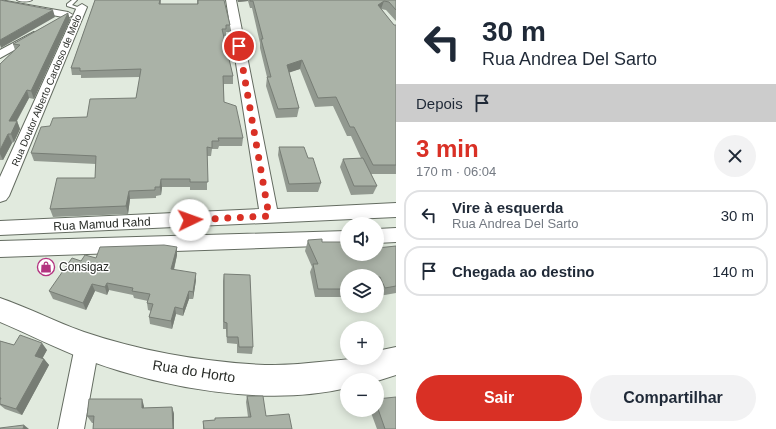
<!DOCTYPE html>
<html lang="pt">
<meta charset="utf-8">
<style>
:root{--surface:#fff;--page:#f2f2f3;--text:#1f2937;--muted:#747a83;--line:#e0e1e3;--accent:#d93025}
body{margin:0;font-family:Arial,sans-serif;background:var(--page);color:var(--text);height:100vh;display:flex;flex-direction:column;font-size:15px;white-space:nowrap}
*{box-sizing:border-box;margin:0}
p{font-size:13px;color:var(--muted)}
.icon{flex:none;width:22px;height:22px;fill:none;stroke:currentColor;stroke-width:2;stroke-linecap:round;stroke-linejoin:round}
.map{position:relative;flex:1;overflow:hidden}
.drawer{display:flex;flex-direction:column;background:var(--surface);width:380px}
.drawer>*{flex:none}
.top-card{background:#fff;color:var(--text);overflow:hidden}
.controls{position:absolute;left:340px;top:217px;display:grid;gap:8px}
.controls a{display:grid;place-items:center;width:44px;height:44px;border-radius:50%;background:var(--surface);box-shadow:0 2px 10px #0003;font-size:20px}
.pin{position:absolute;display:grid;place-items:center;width:34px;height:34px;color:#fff;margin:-17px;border:2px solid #fff;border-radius:50%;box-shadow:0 1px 4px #0007}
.me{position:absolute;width:44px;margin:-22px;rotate:87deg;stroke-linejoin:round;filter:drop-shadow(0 0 3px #0008)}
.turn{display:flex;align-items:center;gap:14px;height:84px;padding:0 20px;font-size:18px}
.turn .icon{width:52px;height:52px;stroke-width:2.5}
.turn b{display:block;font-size:28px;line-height:34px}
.then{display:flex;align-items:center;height:38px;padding:0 20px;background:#0003;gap:8px;font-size:15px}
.round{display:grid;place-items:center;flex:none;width:42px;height:42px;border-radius:21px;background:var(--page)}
.overview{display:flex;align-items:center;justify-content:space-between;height:68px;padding:0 20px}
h1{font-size:24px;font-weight:600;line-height:30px;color:var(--accent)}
.action{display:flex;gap:8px;margin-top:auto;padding:8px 20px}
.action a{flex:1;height:46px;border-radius:24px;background:var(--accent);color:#fff;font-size:16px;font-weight:600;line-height:46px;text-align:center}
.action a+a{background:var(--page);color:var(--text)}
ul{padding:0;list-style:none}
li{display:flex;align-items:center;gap:12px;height:50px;margin:0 8px 6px;padding:0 12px;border:2px solid var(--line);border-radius:16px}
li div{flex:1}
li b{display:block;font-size:15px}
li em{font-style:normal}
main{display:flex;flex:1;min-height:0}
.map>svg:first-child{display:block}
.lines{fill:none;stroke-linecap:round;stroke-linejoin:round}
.service-casing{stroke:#646c61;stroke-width:2}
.minor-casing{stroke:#646c61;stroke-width:2}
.secondary-casing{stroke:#646c61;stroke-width:2}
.service{fill:#fff;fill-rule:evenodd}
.minor{fill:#fff;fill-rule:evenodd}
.secondary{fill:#fff;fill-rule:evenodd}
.wall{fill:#929990}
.shaded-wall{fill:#777d75}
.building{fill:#aab2a7;stroke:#777d75}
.route{stroke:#d93025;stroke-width:7;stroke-dasharray:0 12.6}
.labels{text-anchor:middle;stroke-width:3;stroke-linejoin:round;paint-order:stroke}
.far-street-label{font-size:10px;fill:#282b27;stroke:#fff}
.street-label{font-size:12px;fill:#282b27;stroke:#fff}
.poi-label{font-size:12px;fill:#282b27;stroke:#fff;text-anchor:start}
.near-street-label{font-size:14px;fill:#282b27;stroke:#fff}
</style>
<main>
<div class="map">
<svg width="396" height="429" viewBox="0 0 396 429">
<rect width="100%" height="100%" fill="#e1eade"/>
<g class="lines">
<g class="service-casing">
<path id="service" d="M17,0H32C29,2 20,2 17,0Z
M72,0H77L72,5L80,8V10L67,6V4Z"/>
</g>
<g class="minor-casing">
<path id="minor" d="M0,0L68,12L73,15L68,18L0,5Z
M226,0H236L277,209L396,203V217L0,235V221L259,209Z
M82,4L87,7L9,196L6,200L0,202V177L77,7Z
M34,32L39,35L38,37L0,58V50Z
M396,228V242L377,243V229Z
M347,231V245L0,257V241Z
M87,335L95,338L99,346L84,429H58L75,346L79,338Z"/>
</g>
<g class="secondary-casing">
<path id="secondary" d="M0,298C29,308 56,322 84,332C143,352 204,362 265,365C303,366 340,358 377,358V351L396,347V375L377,381L347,380V388C265,407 164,388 87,360C57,349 29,334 0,322Z"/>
</g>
<use href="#service" class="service"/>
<use href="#minor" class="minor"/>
<use href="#secondary" class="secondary"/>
</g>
<path class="wall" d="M95,0H161V4H197V0H224L230,25V32H226V36H224L233,76V84H224V102L243,138L242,146H219L218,149H212L211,156H207V190H190V187H162L161,195L156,196V198L130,199L128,214L53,217L50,209L95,178L96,164L34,161L31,153L50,126L87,117L136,98L140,77L81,78V75H72L71,68Z
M237,0H396V21L386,10L381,9L394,25H396V174H371L377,186L373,194L351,195L340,167L343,159L361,158L351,136H347L333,106L315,107L300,69L289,72L299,108L297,117L276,118L266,86L267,77L260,48V43L252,8H250L248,1L238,2Z
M68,13L70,20L34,99L29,98L17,121L20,129L14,142L12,143L3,160H0V64L15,50L13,44Z
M279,147L308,158L321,183L318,192H287L278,155Z
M308,240L322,242L347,254L396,246V293L379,296L377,290V276H347V295L346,297H315L310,272L312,267L305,251Z
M177,247V255L174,270L196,280L193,299H189L183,316L176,314L172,329L150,324L149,317L151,311L148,310L147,303L148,301L134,298L133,295L109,290L107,295L95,291L86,310L53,299L49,291L81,261L96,258Z
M224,274L253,347L252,354L237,353V344L227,343L226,329H223V281Z
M0,341L14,345L47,350L42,358L44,359L49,365L22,415L5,409L0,405Z
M247,396L266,416L292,429H203V421L248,417L246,402Z
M377,399L396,429H377L370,410H377Z
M144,406V408L172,407L174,414V429H93V423H92L87,416Z"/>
<path class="shaded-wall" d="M238,0H248V1L238,2Z
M384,1L381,9L378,5Z
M53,10L55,17L1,48L0,45V40Z
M68,13L70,20L34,99L31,91Z
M302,60L300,69L285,74L287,65Z
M27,90L29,98L12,129L9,121Z
M17,121L20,129L14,142L11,134Z
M8,134L12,143L3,160L0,154V150Z
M161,179L162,187L161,195L160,187Z
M129,191L130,199L128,214L126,206Z
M177,247V255L172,277L171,269Z
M196,273V280L193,299V292Z
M107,283L109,290L107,295L105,287Z
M92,284L95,291L86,310L83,303Z
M189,291V299L183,316V309Z
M175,307L176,314L172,329L171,321Z
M42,343L47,350L40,363L35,356Z
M44,359L49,365L22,415L16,409Z
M142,399L144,406V415L142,408Z
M172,407L174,414V429H173Z
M24,425L29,429H23Z"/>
<path class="building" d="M0,0L53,10L0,40Z
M95,0H160L159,4H198V0H224L230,25H226V29H222L233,76H223L224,102L236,106L243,138H218L219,141H212V148L207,147L208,182H190V179H161L160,187H155V190L129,191L126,206L50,209L57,178H95L96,156L31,153L41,127L50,126L53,118L87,117L90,99L136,98L141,69L80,71V68H71Z
M250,0H396V10L389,2L384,1L378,5L394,25H396V165H373L354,127H350L336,97L318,98L302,60L287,65L299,108L278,109L267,77H271L261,39H263L253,1H250Z
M68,13L31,91L27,90L9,121H17L11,134H8L0,150V64L20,45L13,44Z
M279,147H304L308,158H313L321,183L289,184Z
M363,158L377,186H354L343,159Z
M322,239V242H347V254H377V248L396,246V286L385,288L380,277H377V276H347V278H346L347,280V289H318L313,264H318L308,242V240Z
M164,245L177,247L171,269L196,273L193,292L189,291L183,309L175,307L171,321L149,317L153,304L147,303L150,294L132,291L133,288L107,283L105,287L92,284L83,303L49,291L72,258L81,261L85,255L96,258L100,247Z
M224,274L250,275L253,347H239L238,337H227V323L224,322Z
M20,335L42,343L35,356L44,359L16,409L0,404V400L1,398H0V341L14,345Z
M247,396H263L266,416L289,414L292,429H204L203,421L215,420V418L251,417Z
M396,397V429H385L377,406V399Z
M89,399H142V408L172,407L173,429H93L94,416H87Z
M24,425L23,429H0V428Z"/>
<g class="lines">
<path class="route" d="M190,220L269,216L239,46"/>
</g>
<defs>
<g id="shop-ring" transform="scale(0.9)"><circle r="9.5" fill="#fff" stroke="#b33480" stroke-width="1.5"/><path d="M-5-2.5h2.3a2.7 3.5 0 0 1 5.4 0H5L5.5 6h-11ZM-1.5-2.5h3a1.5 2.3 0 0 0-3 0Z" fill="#b33480"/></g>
</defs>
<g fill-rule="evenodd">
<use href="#shop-ring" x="46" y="267"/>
</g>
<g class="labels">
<g class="far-street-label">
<text transform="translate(46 90) rotate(-67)" y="4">Rua Doutor Alberto Cardoso de Melo</text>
</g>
<g class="street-label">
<text transform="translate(102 224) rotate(-3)" y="4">Rua Mamud Rahd</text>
</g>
<g class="poi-label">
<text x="59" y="271">Consigaz</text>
</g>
<g class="near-street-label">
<text transform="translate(194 371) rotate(9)" y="5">Rua do Horto</text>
</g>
</g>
</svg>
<div class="controls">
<a><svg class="icon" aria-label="sound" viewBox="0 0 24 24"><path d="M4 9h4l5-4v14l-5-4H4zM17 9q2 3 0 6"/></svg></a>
<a><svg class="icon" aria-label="layers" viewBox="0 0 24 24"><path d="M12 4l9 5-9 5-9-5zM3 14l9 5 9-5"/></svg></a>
<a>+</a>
<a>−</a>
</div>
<div class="pin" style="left:239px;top:46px;background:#d93025"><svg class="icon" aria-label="arrive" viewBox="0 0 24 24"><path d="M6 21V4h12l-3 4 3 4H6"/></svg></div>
<svg class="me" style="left:190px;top:220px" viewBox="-20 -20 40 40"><circle r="19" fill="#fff"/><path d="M0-13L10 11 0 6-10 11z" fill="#d93025"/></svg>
</div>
<section class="drawer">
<div class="top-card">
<div class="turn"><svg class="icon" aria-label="left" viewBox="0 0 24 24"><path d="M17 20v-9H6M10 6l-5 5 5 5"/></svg><div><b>30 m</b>Rua Andrea Del Sarto</div></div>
<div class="then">Depois<svg class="icon" aria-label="arrive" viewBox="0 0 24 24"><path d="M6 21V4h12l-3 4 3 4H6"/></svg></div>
</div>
<div class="overview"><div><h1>3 min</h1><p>170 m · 06:04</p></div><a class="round"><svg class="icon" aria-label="close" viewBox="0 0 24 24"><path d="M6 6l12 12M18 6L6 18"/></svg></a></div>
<ul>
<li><svg class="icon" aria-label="left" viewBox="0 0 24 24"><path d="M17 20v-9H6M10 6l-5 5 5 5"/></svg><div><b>Vire à esquerda</b><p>Rua Andrea Del Sarto</p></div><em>30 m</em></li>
<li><svg class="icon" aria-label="arrive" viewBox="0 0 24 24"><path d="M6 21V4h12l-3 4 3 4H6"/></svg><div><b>Chegada ao destino</b></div><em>140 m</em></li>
</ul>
<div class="action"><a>Sair</a><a>Compartilhar</a></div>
</section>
</main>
